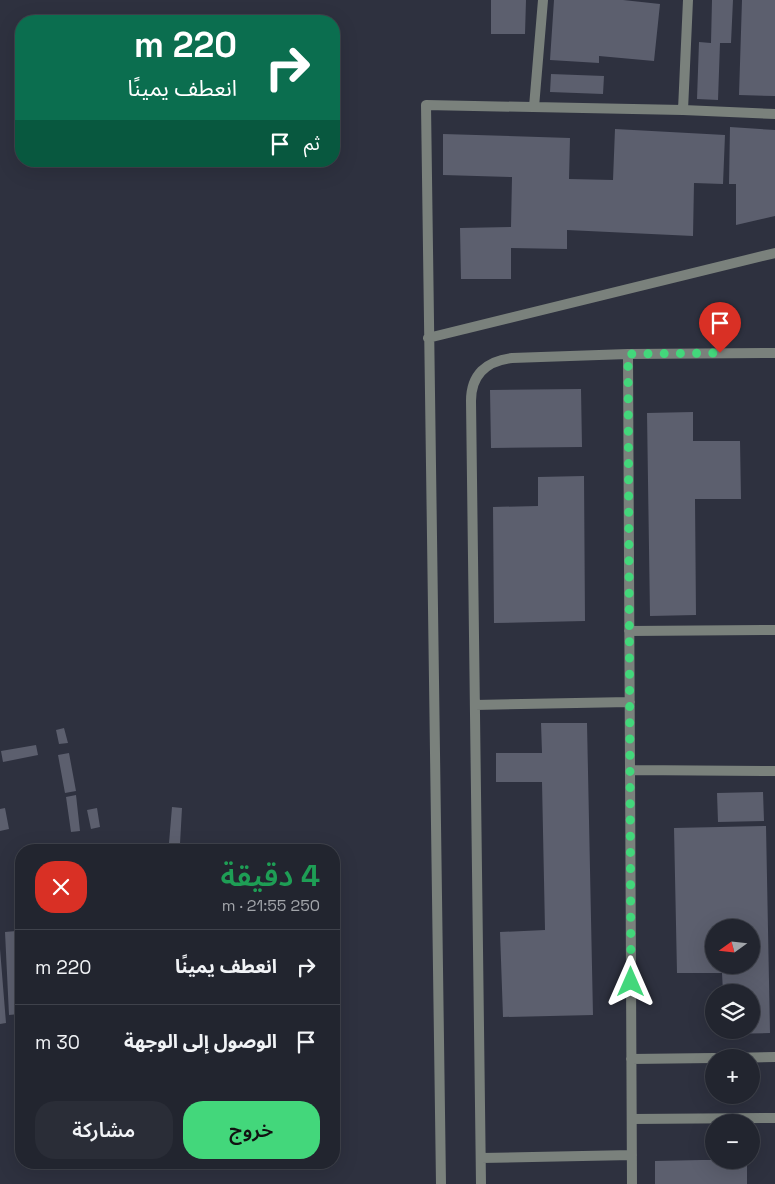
<!DOCTYPE html>
<html lang="ar">
<meta charset="utf-8">
<style>
:root{--surface:#22252f;--page:#2a2d37;--text:#f1f3f6;--muted:#a2a5aa;--line:#3f424b;--accent:#43d77b}
body{margin:0;font-family:"Space Grotesk","Noto Sans Arabic",sans-serif;background:var(--page);color:var(--text);direction:rtl;height:100vh;display:flex;flex-direction:column;font-size:19px;white-space:nowrap}
*{box-sizing:border-box;margin:0}
p{font-size:16px;color:var(--muted)}
.icon{flex:none;width:28px;height:28px;fill:none;stroke:currentColor;stroke-width:2;stroke-linecap:round;stroke-linejoin:round}
.map{position:relative;flex:1;overflow:hidden;direction:ltr}
.side{position:absolute;left:15px;top:844px;width:325px;height:325px;display:flex;flex-direction:column;background:var(--surface);border-radius:20px;box-shadow:0 5px 20px #0002,0 0 0 1px var(--line);direction:rtl}
.side>*{flex:none}
.top-card{position:absolute;left:15px;top:15px;width:325px;height:152px;border-radius:20px;box-shadow:0 5px 20px #0002,0 0 0 1px var(--line);direction:rtl;background:#0b6e4f;color:#fff;overflow:hidden}
.needle{width:32px;rotate:255deg}
.buttons{position:absolute;left:705px;top:919px;display:grid;gap:10px}
.buttons a{display:grid;place-items:center;width:55px;height:55px;border-radius:50%;background:var(--surface);box-shadow:0 5px 20px #0002,0 0 0 1px var(--line);font-size:25px}
.pin{position:absolute;display:grid;place-items:center;width:42px;height:42px;color:#fff;margin:-51px -21px;border-radius:50% 50% 50% 0;rotate:-45deg;box-shadow:0 0 5px #0007}
.pin .icon{rotate:45deg}
.me{position:absolute;width:55px;margin:-28px;rotate:0deg;stroke-linejoin:round;filter:drop-shadow(0 0 4px #0008)}
.turn{display:flex;align-items:center;gap:18px;height:105px;padding:0 20px;font-size:22px}
.turn .icon{width:65px;height:65px;stroke-width:2.5}
.turn b{display:block;font-size:35px;line-height:42px}
.then{display:flex;align-items:center;height:48px;padding:0 20px;background:#0003;gap:10px;font-size:19px}
.round{display:grid;place-items:center;flex:none;width:52px;height:52px;border-radius:20px;background:var(--page)}
.headline{display:flex;align-items:center;justify-content:space-between;height:85px;padding:0 20px}
h1{font-size:30px;font-weight:600;line-height:38px;color:#1e9e55}
.action{display:flex;gap:10px;margin-top:auto;padding:10px 20px}
.action a{flex:1;height:58px;border-radius:20px;background:var(--accent);color:#111;font-size:20px;font-weight:600;line-height:58px;text-align:center}
.action a+a{background:var(--page);color:var(--text)}
ul{padding:0;list-style:none}
li{display:flex;align-items:center;gap:15px;height:75px;padding:0 20px;border-top:1px solid var(--line)}
li div{flex:1}
li b{display:block;font-size:19px}
li em{font-style:normal}
.map>svg:first-child{display:block}
.building{fill:#5c5f6e;fill-rule:evenodd}
.lines{fill:none;stroke-linecap:round;stroke-linejoin:round}
.minor{stroke:#7a817c;stroke-width:10}
.route{stroke:#43d77b;stroke-width:9;stroke-dasharray:0 16.2}
</style>
<div class="map">
<svg width="775" height="1184" viewBox="0 0 775 1184">
<rect width="100%" height="100%" fill="#2e313f"/>
<path class="building" d="M491,0H526L525,34H491Z
M554,0H623L660,4L654,61L599,56V63L550,60Z
M712,0H733L731,43H720L718,100L697,99L699,42L711,43Z
M742,0H775V96L739,95Z
M551,74L604,76L603,94L550,92Z
M730,127L775,130V216L736,225V184H729Z
M615,129L725,135L723,184L694,183L693,236L567,230V249L511,248V279H461L460,228L511,227L512,177L443,175V134L570,138L569,179L613,180Z
M581,389L582,447L491,448L490,390Z
M693,412V441H740L741,499H695L696,615L650,616L647,413Z
M584,476L585,621L494,623L493,507L538,506V477Z
M541,723H587L593,1015L503,1017L500,932L545,930L542,782H496V753H542Z
M64,728L68,743L59,744L56,730Z
M36,745L38,755L3,762L1,751Z
M69,753L76,791L65,793L58,755Z
M763,792L764,821L718,822L717,793Z
M76,795L80,831L71,832L66,797Z
M172,807L182,808L180,844L169,843Z
M5,808L9,829L0,831V809Z
M97,808L100,827L91,829L87,810Z
M766,826L770,1033L724,1034V1030H751V992H723L722,973H677L674,828ZM714,928H751V965H714Z
M21,922V1024H20L19,1014L9,1015L5,932L16,931L15,923Z
M0,949L6,1023L0,1024Z
M701,1160H747V1184H655V1161Z"/>
<g class="lines">
<path class="minor" d="M534,107L543,0
M683,110L688,0
M428,338L775,253
M628,354L632,1184
M629,631L775,630
M475,705L630,702
M630,770L775,771
M727,1058L775,1057
M631,1059L714,1058
M632,1119L775,1118
M481,1158L632,1155
M441,1184L426,105L683,110L775,114
M481,1184L471,401C471,375 486,361 512,358L628,354L775,353"/>
</g>
<g class="lines">
<path class="route" d="M631,982L628,354L720,353"/>
</g>
</svg>
<div class="buttons">
<a><svg class="needle" viewBox="-14 -14 28 28"><path d="M0-13l5 13h-10z" fill="#e53935"/><path d="M0 13l5-13h-10z" fill="#a2a5aa"/></svg></a>
<a><svg class="icon" aria-label="layers" viewBox="0 0 24 24"><path d="M12 4l9 5-9 5-9-5zM3 14l9 5 9-5"/></svg></a>
<a>+</a>
<a>−</a>
</div>
<div class="pin" style="left:720px;top:353px;background:#d93025"><svg class="icon" aria-label="arrive" viewBox="0 0 24 24"><path d="M6 21V4h12l-3 4 3 4H6"/></svg></div>
<svg class="me" style="left:631px;top:982px" viewBox="-20 -20 40 40"><path d="M0-17L14 15 0 8-14 15z" fill="#43d77b" stroke="#fff" stroke-width="4"/></svg>
<div class="top-card">
<div class="turn"><svg class="icon" aria-label="right" viewBox="0 0 24 24"><path d="M7 20v-9h11M14 6l5 5-5 5"/></svg><div><b>220 m</b>انعطف يمينًا</div></div>
<div class="then">ثم<svg class="icon" aria-label="arrive" viewBox="0 0 24 24"><path d="M6 21V4h12l-3 4 3 4H6"/></svg></div>
</div>
<section class="side">
<div class="headline"><div><h1>4 دقيقة</h1><p>250 m · 21:55</p></div><a class="round" style="background:#d93025;color:#fff"><svg class="icon" aria-label="close" viewBox="0 0 24 24"><path d="M6 6l12 12M18 6L6 18"/></svg></a></div>
<ul>
<li><svg class="icon" aria-label="right" viewBox="0 0 24 24"><path d="M7 20v-9h11M14 6l5 5-5 5"/></svg><div><b>انعطف يمينًا</b></div><em>220 m</em></li>
<li><svg class="icon" aria-label="arrive" viewBox="0 0 24 24"><path d="M6 21V4h12l-3 4 3 4H6"/></svg><div><b>الوصول إلى الوجهة</b></div><em>30 m</em></li>
</ul>
<div class="action"><a>خروج</a><a>مشاركة</a></div>
</section>
</div>
